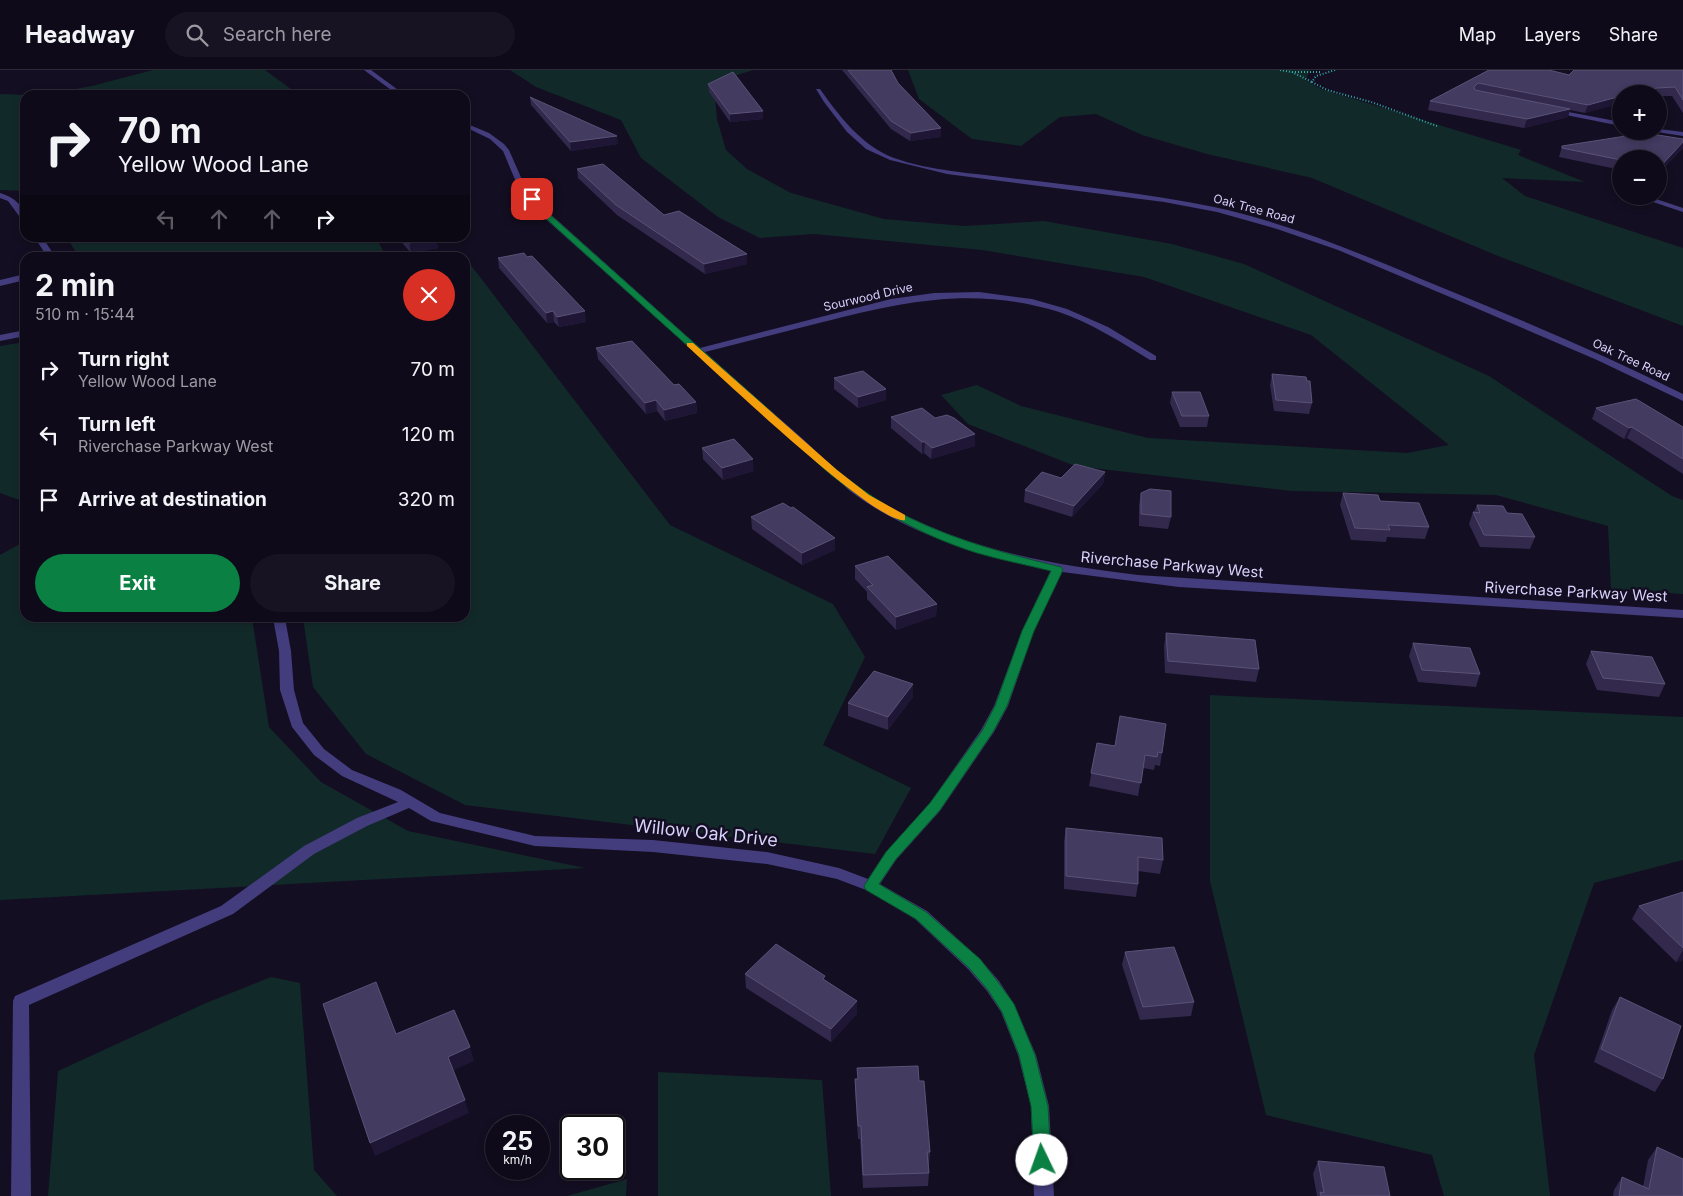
<!DOCTYPE html>
<meta charset="utf-8">
<style>
:root{--surface:#0e0a19;--page:#171322;--text:#f1f3f6;--muted:#9b9aa2;--line:#2e2b38;--accent:#0b8043}
body{margin:0;font-family:Inter,sans-serif;background:var(--page);color:var(--text);height:100vh;display:flex;flex-direction:column;font-size:19px;white-space:nowrap}
*{box-sizing:border-box;margin:0}
p{font-size:16px;color:var(--muted)}
.icon{flex:none;width:28px;height:28px;fill:none;stroke:currentColor;stroke-width:2;stroke-linecap:round;stroke-linejoin:round}
.map{position:relative;flex:1;overflow:hidden}
.panel{position:absolute;left:20px;top:182px;width:450px;height:370px;display:flex;flex-direction:column;background:var(--surface);border-radius:15px;box-shadow:0 2px 8px #0003,0 0 0 1px var(--line)}
.panel>*{flex:none}
.hud{position:absolute;left:20px;top:20px;width:450px;height:152px;border-radius:15px;box-shadow:0 2px 8px #0003,0 0 0 1px var(--line);background:#0e0a19;color:var(--text);overflow:hidden}
.tools{position:absolute;left:1612px;top:15px;display:grid;gap:10px}
.tools a{display:grid;place-items:center;width:55px;height:55px;border-radius:50%;background:var(--surface);box-shadow:0 2px 8px #0003,0 0 0 1px var(--line);font-size:25px}
.speed{position:absolute;left:485px;top:1045px;display:flex;gap:10px;font-size:25px;font-weight:700;text-align:center}
.speed>*{display:grid;place-content:center;width:65px;height:65px;border-radius:50%;background:var(--surface);box-shadow:0 2px 8px #0003,0 0 0 1px var(--line);line-height:1}
.speed small{font-size:12px;font-weight:400}
.speed .limit{border:2px solid #111;border-radius:8px;background:#fff;color:#111}
.pin{position:absolute;display:grid;place-items:center;width:42px;height:42px;color:#fff;margin:-21px;border-radius:10px;box-shadow:0 2px 8px #0006}
.me{position:absolute;width:55px;margin:-28px;rotate:357deg;stroke-linejoin:round;filter:drop-shadow(0 0 4px #0008)}
.turn{display:flex;align-items:center;gap:18px;height:105px;padding:0 15px;font-size:22px}
.turn .icon{width:65px;height:65px;stroke-width:2.5}
.turn b{display:block;font-size:35px;line-height:42px}
.lanes{display:flex;align-items:center;height:48px;padding:0 15px;background:#0003;justify-content:center;gap:25px;direction:ltr}
.lanes .off{opacity:.35}
.round{display:grid;place-items:center;flex:none;width:52px;height:52px;border-radius:26px;background:var(--page)}
.headline{display:flex;align-items:center;justify-content:space-between;height:85px;padding:0 15px}
h1{font-size:30px;font-weight:700;line-height:38px}
.button{display:flex;gap:10px;margin-top:auto;padding:10px 15px}
.button a{flex:1;height:58px;border-radius:30px;background:var(--accent);color:#fff;font-size:20px;font-weight:700;line-height:58px;text-align:center}
.button a+a{background:var(--page);color:var(--text)}
ul{padding:0;list-style:none}
li{display:flex;align-items:center;gap:15px;height:65px;padding:0 15px}
li div{flex:1}
li b{display:block;font-size:19px}
li em{font-style:normal}
header{display:flex;align-items:center;gap:30px;box-sizing:border-box;height:70px;padding:0 25px;background:var(--surface);border-bottom:1px solid var(--line)}
header strong{font-size:24px}
nav{display:flex;gap:28px;margin-inline-start:auto;font-size:18px}
.search{width:350px;height:45px;background:var(--page);display:flex;align-items:center;gap:12px;box-sizing:border-box;padding:0 18px;border-radius:28px;color:var(--muted);font-size:19px}
.map>svg:first-child{display:block}
.green{fill:#12292a}
.lines{fill:none;stroke-linecap:round;stroke-linejoin:round}
.path{stroke:#35abac;stroke-width:2;stroke-dasharray:1 2;stroke-linecap:butt}
.minor{fill:#433c7d;fill-rule:evenodd}
.wall{fill:#32294d}
.shaded-wall{fill:#1e1634}
.building{fill:#433b60;stroke:#5b5278}
.route{fill:#0b8043;stroke:#07532c}
.slow{fill:#f59e0b}
.labels{text-anchor:middle;stroke-width:5;stroke-linejoin:round;paint-order:stroke}
.far-street-label{font-size:12px;fill:#d8d1fc;stroke:#130e21}
.street-label{font-size:15px;fill:#d8d1fc;stroke:#130e21}
.near-street-label{font-size:18px;fill:#d8d1fc;stroke:#130e21}
</style>
<header>
<strong>Headway</strong>
<div class="search"><svg class="icon" aria-label="search" viewBox="0 0 24 24"><circle cx="10" cy="10" r="6"/><path d="M15 15l6 6"/></svg>Search here</div>
<nav><a>Map</a><a>Layers</a><a>Share</a></nav>
</header>
<div class="map">
<svg width="1683" height="1126" viewBox="0 0 1683 1126">
<rect width="100%" height="100%" fill="#130e21"/>
<path class="green" d="M153,0H265L299,25H41L92,16Z
M510,0H754L740,4L714,16L717,49L726,80L747,99L791,123L884,149L964,156L1044,151L1172,174L1244,194L1489,306L1672,426L1683,430V524L1611,519L1608,456L1496,425L1291,421L1075,396L968,354L941,325L977,315L1021,336L1148,368L1407,383L1449,375L1311,265L1144,207L982,180L814,164L760,168L718,147L641,88L621,50L536,17Z
M908,0H1310L1306,10L1321,19L1521,80L1518,85L1585,112L1502,108L1525,126L1683,178V256L1498,186L1312,108L1207,84L1142,65L1096,44L1060,47L1021,76L972,69L919,29Z
M0,24L25,25V121L0,120Z
M67,168H376L387,187H79Z
M467,190L670,455L833,534L865,587L823,675L911,718L875,784L465,735L366,684L313,617L303,548H465V191Z
M25,272V432L0,423V276Z
M25,471V548H252L269,657L321,712L408,761L585,798L0,830V485Z
M1210,625L1683,647V790L1594,813L1534,985L1550,1126H1444L1432,1085L1266,1045L1210,811Z
M271,907L300,913L314,1100L337,1126H48L58,1001L206,933Z
M658,1002L822,1010L831,1126H658Z
M627,1109L626,1126H567Z"/>
<g class="lines">
<path class="path" d="M1280,0L1292,2L1312,12
M1335,0L1316,6L1312,12L1327,20L1371,32L1437,56
M1292,2H1322"/>
<path class="minor" d="M364,0H371L405,25H398Z
M816,19H820C840,47 861,75 894,88C931,101 972,103 1010,108C1078,116 1146,123 1214,137C1293,154 1368,187 1443,218C1524,251 1605,285 1683,324V331L1597,290L1457,230L1338,180L1277,159L1217,142L1164,132L947,104L890,90L866,79L847,62L824,32Z
M1553,39L1621,52V56L1551,42V40Z
M465,53L489,63L504,74L509,80L523,112L547,141L700,278L891,229L934,223L979,222L1032,229L1067,239L1108,257L1156,286V290H1150C1121,272 1091,253 1059,242C974,216 906,231 823,252C783,262 744,272 705,282C738,312 771,341 804,370C825,390 847,411 871,426C953,477 1044,494 1138,505L1683,540V548L1179,517L1062,502L1034,561L1008,636L994,662L940,741L896,790L880,814L927,841L980,889L999,911L1014,934L1036,985L1049,1036L1054,1126H1034L1031,1036L1018,985L1001,942L987,921L968,899L915,849L866,820L837,809L767,794L653,782L535,776L431,751L409,738L367,756L314,784L233,844L29,935L31,1126H11L13,931L15,926L221,836L304,776L357,748L398,732L342,706L314,685L292,657L280,620L279,581L273,548H285L291,581L294,620L303,653L324,679L352,700L401,720L440,743L535,766L653,770L767,782L839,798L868,809L886,782L930,733L981,660L994,636L1022,561L1051,500C980,486 909,465 850,421L541,145L516,112L503,81L490,69L465,57Z
M1659,59L1683,62V66L1657,62Z
M0,123C13,127 25,135 25,150H22L8,131L0,128Z
M1635,126H1647L1683,138V142Z
M35,168H43L56,188H48Z
M25,204V210L0,216V210Z
M25,260V266L0,271V265Z"/>
</g>
<path class="wall" d="M842,0H891L898,13L941,58V67L910,71L891,59Z
M1489,0L1569,5L1683,0V43L1672,26H1659V24H1621L1585,43L1570,40L1568,47L1524,58L1428,40L1430,31Z
M708,14L763,49L730,52L709,22Z
M530,27L618,74L571,81L531,35Z
M1562,76L1683,78L1659,103V89H1621V100L1559,87Z
M577,99L664,145L747,184V194L705,204L617,145L578,108Z
M398,168H435L438,178L411,183Z
M498,188L586,252L559,257L554,252L547,253L499,198Z
M596,278L674,315L696,332L697,343L665,351L657,341L646,344L598,289Z
M1272,304L1312,333L1309,344L1274,341L1270,315Z
M834,308L886,330L858,338L834,319Z
M1172,322L1209,346L1207,357H1180L1170,333Z
M1596,338L1683,357V404L1627,368L1624,369L1592,349Z
M891,347L935,348L975,376L931,389L924,383L922,384L891,358Z
M702,378L754,401L723,410L703,389Z
M1105,402L1103,414L1072,447L1024,432L1025,420L1061,408Z
M1141,423L1171,447L1168,459L1139,456V435Z
M1343,423L1380,431L1429,457L1425,469L1387,467L1386,472L1351,470L1340,435Z
M1477,435L1507,443L1535,467L1530,479L1480,477L1469,454L1473,442H1474Z
M751,447L835,480L802,495L752,459Z
M855,496L937,534L936,546L896,560L867,529V522L855,509Z
M1166,563L1259,599L1256,612L1165,603L1164,576Z
M1413,573L1480,604L1476,617L1418,612L1409,586Z
M1591,581L1665,614L1659,627L1597,620L1586,594Z
M913,614V627L888,660L848,646V633Z
M1097,673L1162,683L1160,696L1155,695L1154,700L1143,698L1138,726L1089,716Z
M1066,758L1163,790L1160,804L1138,801V814L1136,827L1064,819V771Z
M1683,822V890L1676,892L1632,849L1639,836Z
M1125,882L1194,932L1191,946L1140,950L1122,895Z
M745,904L857,931V944L831,972L746,918Z
M1620,927L1663,1009L1655,1022L1594,992L1612,940Z
M855,1009L919,1011L930,1082L929,1095H928L929,1103L928,1116L863,1118L860,1069H858L855,1022Z
M1657,1077L1683,1126H1613L1614,1120L1622,1107L1643,1117L1648,1090Z
M1318,1091L1390,1126H1317L1313,1104Z"/>
<path class="shaded-wall" d="M1657,18L1655,24H1632Z
M1621,26V34L1585,43L1588,35Z
M1570,39L1568,47L1524,58L1527,49Z
M763,41V49L730,52V44Z
M941,58V67L910,71L911,63Z
M617,66L618,74L571,81L570,72Z
M1683,72V78L1659,103V98Z
M436,168L438,178L411,183L409,173Z
M747,184V194L705,204L704,194Z
M553,241L554,252L547,253L546,243Z
M585,241L586,252L559,257L557,247Z
M886,319V330L858,338V327Z
M656,330L657,341L646,344L645,333Z
M696,332L697,343L665,351L664,340Z
M1632,357L1627,368L1624,369L1629,358Z
M975,364V376L931,389L932,378Z
M922,372H925L924,383L922,384Z
M753,389L754,401L723,410L722,398Z
M1105,402L1103,414L1072,447L1074,436Z
M835,468V480L802,495V483Z
M937,534L936,546L896,560V547Z
M913,614V627L888,660V647Z
M1683,880V890L1676,892Z
M857,931V944L831,972V959Z
M470,977L474,991L452,1001L448,987Z
M465,1030L469,1043L375,1086L370,1073Z"/>
<path class="building" d="M848,0H891L898,13L941,58L911,63L891,51Z
M1489,0H1549L1569,5L1574,0H1683V30L1675,17L1657,18L1632,24H1621V26L1588,35L1478,13L1474,17L1475,20L1570,39L1527,49L1430,31Z
M733,2L763,41L730,44L708,14Z
M530,27L617,66L570,72Z
M1645,63L1683,69V72L1659,98V89H1621V90L1562,78V76Z
M603,94L664,145L679,141L747,184L704,194L616,135L577,99Z
M404,168H436L409,173Z
M524,183L527,187L532,186L585,241L557,247L553,241L546,243L498,188Z
M632,271L674,315L679,314L696,332L664,340L656,330L645,333L596,278Z
M863,301L886,319L858,327L834,308Z
M1272,304L1306,307L1307,311H1310L1312,333L1276,330Z
M1172,322H1200L1209,346H1182Z
M1636,329L1683,357V389L1632,357L1629,358L1596,338Z
M922,338L935,348L947,345L954,348L975,364L932,378L925,372H922L891,347Z
M734,369L753,389L722,398L702,378Z
M1075,394L1105,402L1074,436L1025,420L1042,402L1061,408Z
M1150,419L1171,421V447L1141,444V423Z
M1343,423L1378,425L1380,431L1419,433L1429,457L1388,455L1390,460L1355,458Z
M783,433L791,438L793,437L835,468L802,483L751,447Z
M1477,435L1503,436L1507,443L1522,444L1535,467L1484,465L1473,442L1480,443Z
M888,486L937,534L896,547L867,517L873,515L855,496Z
M1166,563L1255,570L1259,599L1168,591Z
M1413,573L1470,578L1480,604L1422,600Z
M1591,581L1652,587L1665,614L1603,608Z
M874,601L913,614L888,647L848,633Z
M1120,646L1166,654L1162,683L1158,682L1157,687L1145,685L1141,713L1091,703L1097,673L1115,676Z
M1066,758L1162,768L1163,790L1138,787V814L1066,806Z
M1683,822V878L1639,836Z
M776,874L825,906L823,909L857,931L831,959L745,904Z
M1174,877L1194,932L1143,937L1125,882Z
M376,912L396,964L454,940L470,977L448,987L465,1030L370,1073L323,934Z
M1620,927L1681,956L1663,1009L1601,979Z
M918,996L919,1011H924L930,1082H927L929,1103L863,1105L861,1056H858L855,1009H858L857,998Z
M1657,1077L1683,1089V1126H1619L1622,1107L1649,1119Z
M1318,1091L1384,1097L1390,1126H1321L1320,1122L1324,1123Z"/>
<path class="route" d="M530,127H535L546,141C617,204 687,267 758,330C806,373 852,420 910,448C960,472 1008,484 1061,497L1063,500L1034,561L1007,636L993,662L940,740L896,789L879,814L926,842L980,889L998,912L1014,934L1035,985L1048,1036L1051,1090L1048,1096L1042,1098L1036,1096L1034,1090L1031,1036L1019,985L1002,942L988,920L969,898L916,849L866,820L864,816L886,782L930,733L982,661L995,636L1022,561L1051,501C1027,495 1001,490 977,483C923,466 874,439 830,404L541,144L530,130Z"/>
<path class="slow" d="M687,273H693L837,400L869,425L905,445V450C877,456 716,302 687,276Z"/>
<g class="labels">
<g class="far-street-label">
<text transform="translate(1254 139) rotate(15)" y="4">Oak Tree Road</text>
<text transform="translate(868 227) rotate(-13)" y="4">Sourwood Drive</text>
<text transform="translate(1631 290) rotate(25)" y="4">Oak Tree Road</text>
</g>
<g class="street-label">
<text transform="translate(1172 495) rotate(5)" y="5">Riverchase Parkway West</text>
<text transform="translate(1576 522) rotate(3)" y="5">Riverchase Parkway West</text>
</g>
<g class="near-street-label">
<text transform="translate(706 763) rotate(6)" y="6">Willow Oak Drive</text>
</g>
</g>
</svg>
<div class="tools">
<a>+</a>
<a>−</a>
</div>
<div class="speed"><div>25<small>km/h</small></div><div class="limit">30</div></div>
<div class="pin" style="left:532px;top:129px;background:#d93025"><svg class="icon" aria-label="arrive" viewBox="0 0 24 24"><path d="M6 21V4h12l-3 4 3 4H6"/></svg></div>
<svg class="me" style="left:1042px;top:1090px" viewBox="-20 -20 40 40"><circle r="19" fill="#fff"/><path d="M0-13L10 11 0 6-10 11z" fill="#0b8043"/></svg>
<div class="hud">
<div class="turn"><svg class="icon" aria-label="right" viewBox="0 0 24 24"><path d="M7 20v-9h11M14 6l5 5-5 5"/></svg><div><b>70 m</b>Yellow Wood Lane</div></div>
<div class="lanes"><svg class="icon off" aria-label="left" viewBox="0 0 24 24"><path d="M17 20v-9H6M10 6l-5 5 5 5"/></svg><svg class="icon off" aria-label="ahead" viewBox="0 0 24 24"><path d="M12 20V5M6 11l6-6 6 6"/></svg><svg class="icon off" aria-label="ahead" viewBox="0 0 24 24"><path d="M12 20V5M6 11l6-6 6 6"/></svg><svg class="icon" aria-label="right" viewBox="0 0 24 24"><path d="M7 20v-9h11M14 6l5 5-5 5"/></svg></div>
</div>
<section class="panel">
<div class="headline"><div><h1>2 min</h1><p>510 m · 15:44</p></div><a class="round" style="background:#d93025;color:#fff"><svg class="icon" aria-label="close" viewBox="0 0 24 24"><path d="M6 6l12 12M18 6L6 18"/></svg></a></div>
<ul>
<li><svg class="icon" aria-label="right" viewBox="0 0 24 24"><path d="M7 20v-9h11M14 6l5 5-5 5"/></svg><div><b>Turn right</b><p>Yellow Wood Lane</p></div><em>70 m</em></li>
<li><svg class="icon" aria-label="left" viewBox="0 0 24 24"><path d="M17 20v-9H6M10 6l-5 5 5 5"/></svg><div><b>Turn left</b><p>Riverchase Parkway West</p></div><em>120 m</em></li>
<li><svg class="icon" aria-label="arrive" viewBox="0 0 24 24"><path d="M6 21V4h12l-3 4 3 4H6"/></svg><div><b>Arrive at destination</b></div><em>320 m</em></li>
</ul>
<div class="button"><a>Exit</a><a>Share</a></div>
</section>
</div>
